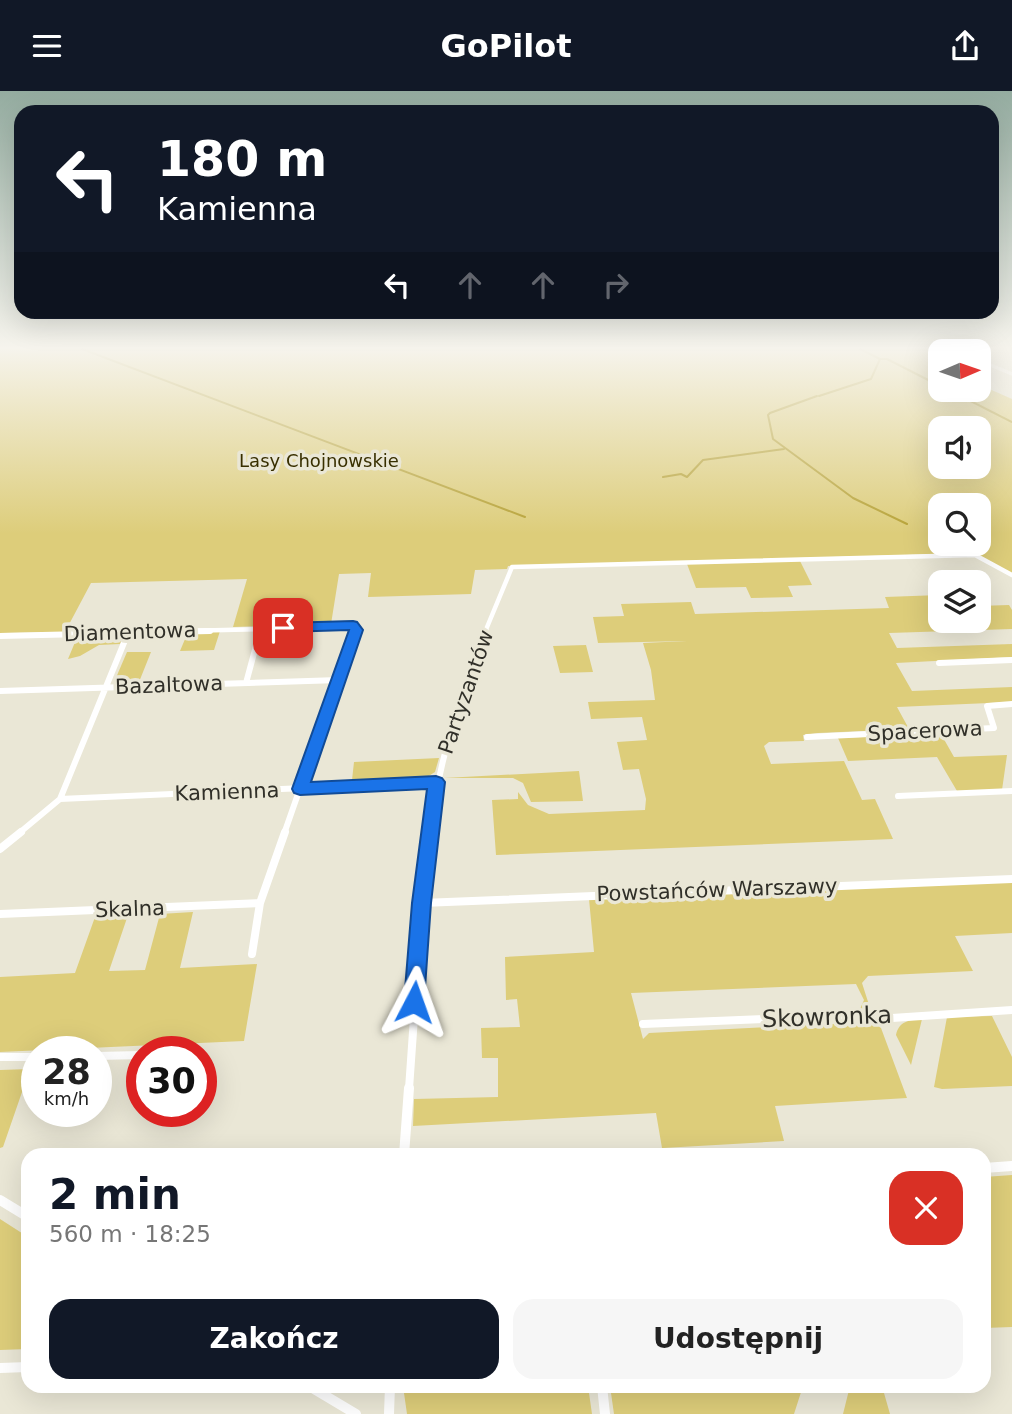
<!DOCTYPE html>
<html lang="pl">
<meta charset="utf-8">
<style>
:root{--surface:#fff;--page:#f6f6f6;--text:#222;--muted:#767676;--accent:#111827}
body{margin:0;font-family:"DejaVu Sans",sans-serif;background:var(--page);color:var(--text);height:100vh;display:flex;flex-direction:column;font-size:26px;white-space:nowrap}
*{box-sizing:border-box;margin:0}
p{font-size:23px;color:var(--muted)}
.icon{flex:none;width:38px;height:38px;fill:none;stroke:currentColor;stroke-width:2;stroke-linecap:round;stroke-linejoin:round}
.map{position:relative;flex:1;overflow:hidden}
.drawer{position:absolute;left:21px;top:1057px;width:970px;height:245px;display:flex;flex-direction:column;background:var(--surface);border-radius:21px;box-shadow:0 7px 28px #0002}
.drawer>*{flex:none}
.guide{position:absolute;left:14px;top:14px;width:985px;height:214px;border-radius:21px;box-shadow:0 7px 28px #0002;background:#111827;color:#fff;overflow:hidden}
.needle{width:46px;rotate:88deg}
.controls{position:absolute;left:928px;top:248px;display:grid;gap:14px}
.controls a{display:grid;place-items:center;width:63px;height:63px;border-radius:14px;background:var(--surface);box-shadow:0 7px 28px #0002;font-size:35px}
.speed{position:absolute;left:21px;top:945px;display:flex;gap:14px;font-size:35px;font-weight:700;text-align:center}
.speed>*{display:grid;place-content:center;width:91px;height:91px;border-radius:50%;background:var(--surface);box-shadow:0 7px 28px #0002;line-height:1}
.speed small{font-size:18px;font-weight:400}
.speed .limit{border:10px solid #d22;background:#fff;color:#111}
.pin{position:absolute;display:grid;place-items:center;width:60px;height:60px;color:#fff;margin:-30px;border-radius:14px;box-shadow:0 4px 10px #0006}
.me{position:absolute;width:77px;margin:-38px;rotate:4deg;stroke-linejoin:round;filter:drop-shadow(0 0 5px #0008)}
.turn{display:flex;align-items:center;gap:24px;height:147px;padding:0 28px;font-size:32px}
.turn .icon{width:91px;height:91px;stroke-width:2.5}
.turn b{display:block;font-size:49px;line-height:60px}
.lanes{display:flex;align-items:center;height:66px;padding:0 28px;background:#0003;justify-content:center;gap:35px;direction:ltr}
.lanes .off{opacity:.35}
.round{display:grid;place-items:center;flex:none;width:74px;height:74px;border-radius:21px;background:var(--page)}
.head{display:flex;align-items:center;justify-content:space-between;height:119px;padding:0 28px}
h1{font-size:42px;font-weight:700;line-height:52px;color:var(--accent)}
.primary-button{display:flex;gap:14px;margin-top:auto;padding:14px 28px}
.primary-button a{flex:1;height:80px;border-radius:21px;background:var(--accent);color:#fff;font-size:28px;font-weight:700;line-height:80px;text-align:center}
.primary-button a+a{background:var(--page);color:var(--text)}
header{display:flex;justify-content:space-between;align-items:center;height:91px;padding:0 28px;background:var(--accent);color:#fff;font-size:32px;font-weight:700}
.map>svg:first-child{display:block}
.green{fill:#ddcd7a;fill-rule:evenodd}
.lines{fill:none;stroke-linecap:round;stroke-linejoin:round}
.stream{stroke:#b6a134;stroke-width:2}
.street-far4{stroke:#fff;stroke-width:3.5}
.street-far3{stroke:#fff;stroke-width:4.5}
.street-far2{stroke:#fff;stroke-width:6}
.street-far1{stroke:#fff;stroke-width:8}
.street{stroke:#fff;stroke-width:10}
.route{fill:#1a73e8;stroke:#114b97;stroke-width:2}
.labels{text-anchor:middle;stroke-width:7;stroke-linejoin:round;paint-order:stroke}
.far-park-label{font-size:18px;fill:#382f00;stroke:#eae7d6}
.street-label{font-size:21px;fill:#313029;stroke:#eae7d6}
.near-street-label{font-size:24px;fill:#313029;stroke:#eae7d6}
</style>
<header><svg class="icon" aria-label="menu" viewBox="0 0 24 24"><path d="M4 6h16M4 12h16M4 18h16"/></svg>GoPilot<svg class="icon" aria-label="share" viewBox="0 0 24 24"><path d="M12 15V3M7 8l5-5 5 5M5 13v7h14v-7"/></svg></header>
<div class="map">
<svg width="1012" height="1323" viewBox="0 0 1012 1323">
<rect width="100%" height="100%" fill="#eae7d6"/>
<path class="green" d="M0,258H946L953,261H940V299H978V293L1012,308V483L974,462L508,475L507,478L475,479L471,503L368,506L371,482L339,483L331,533L233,536L247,488L91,492L65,541L0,542ZM940,338H978V376H940ZM940,415H978V453H940Z
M800,470L812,494L788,495L793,506L751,507L746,496L696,497L687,473Z
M940,504V530H978V515L1009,514L1012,519V538L889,542L897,557L1012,553V566L896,572L912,600L1012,596V611L897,616L909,638L818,642L803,644L804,650L769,651L764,655L771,673L844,670L862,709L875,708L893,748L496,764L492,709L518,708V701L528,714L549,723L645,719L646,708L639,678L623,679L617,651L647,649L642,626L591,628L588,611L655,609L651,579L643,552L687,550L598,552L593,526L624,525L621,513L691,511L695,523L889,517L885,506Z
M220,540L214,559L180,560L188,541Z
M116,543L122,548L120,553L99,554L80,565L68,568L78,544Z
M586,554L593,581L560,582L553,555Z
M127,561H151L139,591L115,589Z
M941,643L954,666L1007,664L1002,699L957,700L937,666L848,670L838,647Z
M439,667L435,681L427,686L352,689L354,671Z
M579,680L583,710L531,711L523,692L513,687H444Z
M1012,791V842L955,845L973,880L868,885L862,892L870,917L860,918L864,909L856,893L631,902L643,948L649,942L872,931L881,937L907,1007L775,1015L784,1050L663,1057V1064H522L662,1057L656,1022L413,1035L414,1008L498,1006V967H482L481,937L520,936L517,908L506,909L505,866L594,861L589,808Z
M193,821L180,877L257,873L244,950L0,961V886L75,882L95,826L128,824L109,880L145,879L160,823Z
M992,925L1012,966V995L942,998L934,996L947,926Z
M922,928L911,974L896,944C899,930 909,929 922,928Z
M30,978L3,1056L0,1057V979Z
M1012,1084V1236L984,1237V1086Z
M0,1128L28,1146V1258L0,1259Z
M403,1295H588L592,1323H407Z
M610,1295H803L794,1323H614Z
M850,1295H882L890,1323H843Z"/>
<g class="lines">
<path class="stream" d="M82,258L525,426
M860,258L880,268H887L940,295
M937,258L940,268
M949,299L1012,331
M817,305L770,322L768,324L773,348L853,407L907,433
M819,305L871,288L880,268
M663,386L681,383L687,386L703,369L784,358"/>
<path class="street-far4" d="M952,258L959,261
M978,269L1012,283"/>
<path class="street-far3" d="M140,541L356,536L354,541
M259,541L260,538
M485,541L512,476L975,464L1012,484"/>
<path class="street-far2" d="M0,545L210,540
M939,572L1012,569
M246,592L260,540
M0,600L339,589
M807,646L994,637L987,615L1012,613
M898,705L1012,700
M60,708L436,691
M18,743L60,708L128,542
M284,743L355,540
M430,743C438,672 459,605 486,540"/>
<path class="street-far1" d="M0,758L21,741
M422,812L1012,788
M0,823L260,812
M252,863L260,812L285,741
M643,933L856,924L892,927L1012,919
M96,965L142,964
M0,966H37
M409,998L422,812L430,741"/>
<path class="street" d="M404,1064L409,997
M984,1077L1012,1075
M0,1109L28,1126
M0,1277L28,1276
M309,1295L356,1323
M602,1295L605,1323
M389,1323L390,1295"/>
</g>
<linearGradient id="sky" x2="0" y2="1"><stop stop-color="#94aca0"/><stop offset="0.58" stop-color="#f6f4ed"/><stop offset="1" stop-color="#f6f4ed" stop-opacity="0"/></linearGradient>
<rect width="1012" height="443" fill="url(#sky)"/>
<path class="route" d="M353,530L357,531L363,539L311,691L436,685L442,687L445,691L431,812L424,911L421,918L414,921L407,918L404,911L412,812L427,698L300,704L294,702L292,698L349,539L283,541L277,537L283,532Z"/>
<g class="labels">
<g class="far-park-label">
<text x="319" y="376">Lasy Chojnowskie</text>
</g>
<g class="street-label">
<text transform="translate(130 541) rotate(-2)" y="7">Diamentowa</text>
<text transform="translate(169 594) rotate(-2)" y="7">Bazaltowa</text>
<text transform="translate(466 601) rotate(-71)" y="7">Partyzantów</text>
<text transform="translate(925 640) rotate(-3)" y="7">Spacerowa</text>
<text transform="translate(227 701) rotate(-2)" y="7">Kamienna</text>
<text transform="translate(717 799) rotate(-2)" y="7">Powstańców Warszawy</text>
<text transform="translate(130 818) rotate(-2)" y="7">Skalna</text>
</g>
<g class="near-street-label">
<text transform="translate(827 926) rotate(-2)" y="8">Skowronka</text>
</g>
</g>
</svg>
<div class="controls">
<a><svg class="needle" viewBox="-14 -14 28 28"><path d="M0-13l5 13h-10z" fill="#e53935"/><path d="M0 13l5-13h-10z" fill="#767676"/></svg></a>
<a><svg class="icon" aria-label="sound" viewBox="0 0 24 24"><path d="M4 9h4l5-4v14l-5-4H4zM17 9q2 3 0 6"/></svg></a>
<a><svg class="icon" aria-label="search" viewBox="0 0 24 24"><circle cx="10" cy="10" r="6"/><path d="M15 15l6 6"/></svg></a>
<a><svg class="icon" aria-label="layers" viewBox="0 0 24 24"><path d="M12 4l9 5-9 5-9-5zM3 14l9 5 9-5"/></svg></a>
</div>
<div class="speed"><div>28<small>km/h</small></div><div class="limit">30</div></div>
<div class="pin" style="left:283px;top:537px;background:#d93025"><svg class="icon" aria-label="arrive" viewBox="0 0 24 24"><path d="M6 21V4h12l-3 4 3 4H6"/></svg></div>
<svg class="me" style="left:414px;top:911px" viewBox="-20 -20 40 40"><path d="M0-17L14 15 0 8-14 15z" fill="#1a73e8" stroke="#fff" stroke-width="4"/></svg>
<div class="guide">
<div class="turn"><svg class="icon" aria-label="left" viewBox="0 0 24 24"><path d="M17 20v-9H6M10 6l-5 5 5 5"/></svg><div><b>180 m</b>Kamienna</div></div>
<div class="lanes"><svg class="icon" aria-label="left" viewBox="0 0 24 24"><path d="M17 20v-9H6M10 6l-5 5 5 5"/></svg><svg class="icon off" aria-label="ahead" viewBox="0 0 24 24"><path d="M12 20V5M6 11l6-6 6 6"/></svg><svg class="icon off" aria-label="ahead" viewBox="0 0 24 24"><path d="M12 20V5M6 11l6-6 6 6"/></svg><svg class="icon off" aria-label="right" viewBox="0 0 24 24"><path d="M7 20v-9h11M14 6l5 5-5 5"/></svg></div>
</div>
<section class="drawer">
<div class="head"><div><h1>2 min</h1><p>560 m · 18:25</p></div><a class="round" style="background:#d93025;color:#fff"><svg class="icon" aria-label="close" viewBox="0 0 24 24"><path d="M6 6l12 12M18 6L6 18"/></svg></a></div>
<div class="primary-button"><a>Zakończ</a><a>Udostępnij</a></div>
</section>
</div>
